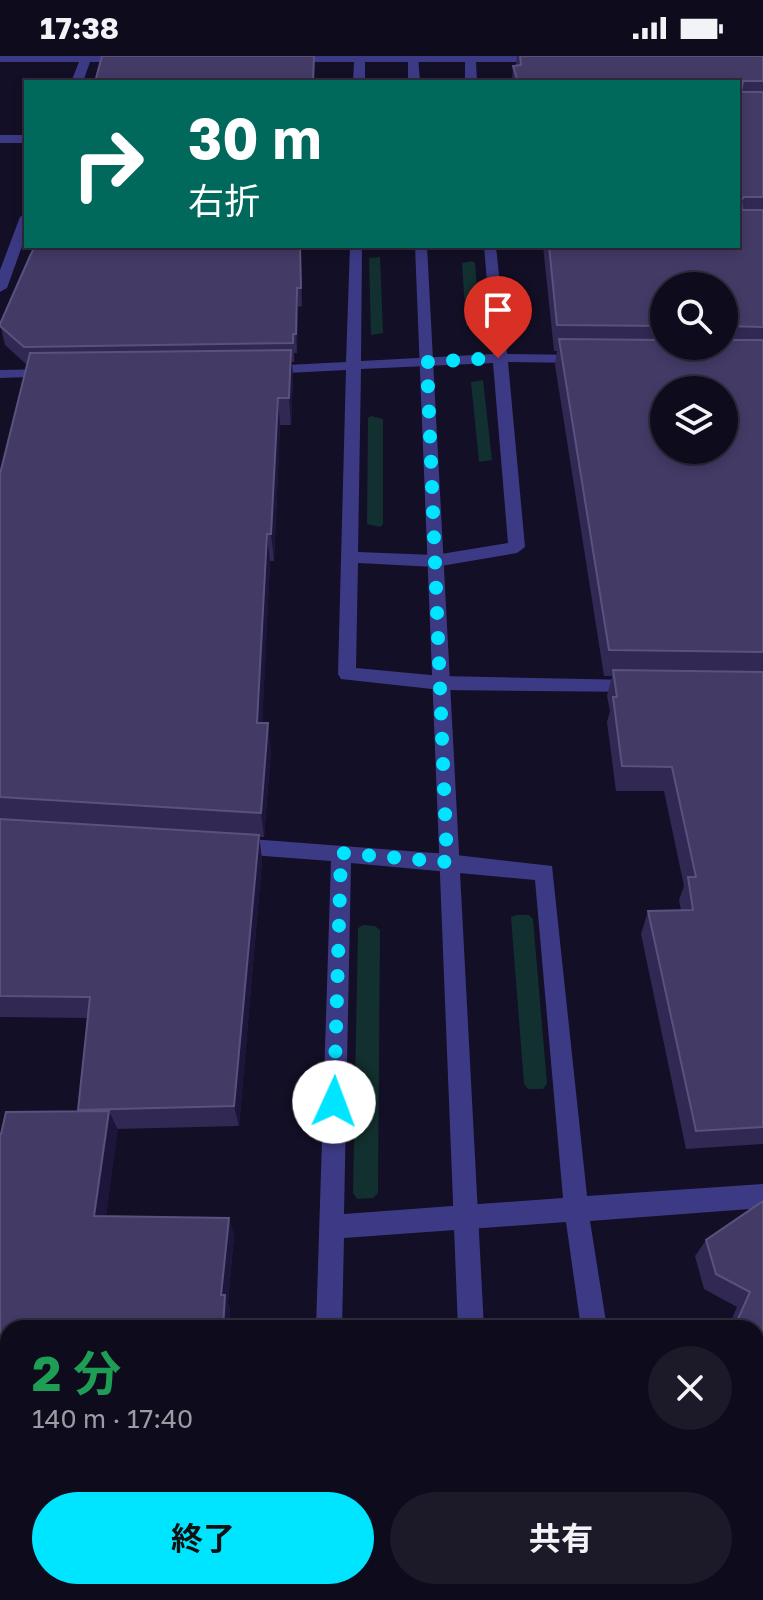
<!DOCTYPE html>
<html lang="ja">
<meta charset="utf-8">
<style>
:root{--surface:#0e0b1c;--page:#1c1929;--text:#f1f3f6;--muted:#9b9ba3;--line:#2e2b3b;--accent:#00e5ff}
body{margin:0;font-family:"Golos Text","Noto Sans JP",sans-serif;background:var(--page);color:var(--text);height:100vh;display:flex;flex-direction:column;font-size:30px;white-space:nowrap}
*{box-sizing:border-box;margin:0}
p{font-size:26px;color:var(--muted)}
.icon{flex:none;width:44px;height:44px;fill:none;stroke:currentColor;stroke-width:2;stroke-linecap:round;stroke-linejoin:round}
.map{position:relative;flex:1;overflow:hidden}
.panel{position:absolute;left:0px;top:1264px;width:764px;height:280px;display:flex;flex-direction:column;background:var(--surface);border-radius:24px 24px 0 0;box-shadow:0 4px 12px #0003,0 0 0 2px var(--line)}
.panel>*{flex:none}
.top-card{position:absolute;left:24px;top:24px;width:716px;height:168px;border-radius:0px;box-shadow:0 4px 12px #0003,0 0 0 2px var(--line);background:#00695c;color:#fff;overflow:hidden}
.buttons{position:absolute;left:650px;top:216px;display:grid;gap:16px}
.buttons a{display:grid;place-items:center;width:88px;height:88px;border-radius:50%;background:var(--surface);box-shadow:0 4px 12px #0003,0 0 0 2px var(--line);font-size:40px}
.pin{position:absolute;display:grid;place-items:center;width:68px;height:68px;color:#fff;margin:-82px -34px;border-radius:50% 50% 50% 0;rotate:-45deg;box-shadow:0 0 8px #0007}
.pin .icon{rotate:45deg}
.me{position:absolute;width:88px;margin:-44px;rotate:2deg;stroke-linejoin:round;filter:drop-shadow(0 0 6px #0008)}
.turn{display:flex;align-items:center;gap:28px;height:168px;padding:0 32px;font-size:36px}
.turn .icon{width:104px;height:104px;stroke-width:2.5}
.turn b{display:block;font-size:56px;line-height:68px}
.round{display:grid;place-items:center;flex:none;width:84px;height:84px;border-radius:42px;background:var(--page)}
.headline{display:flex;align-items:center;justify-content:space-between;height:136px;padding:0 32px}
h1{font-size:48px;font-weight:700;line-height:60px;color:#1e9e55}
.action{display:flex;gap:16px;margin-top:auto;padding:16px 32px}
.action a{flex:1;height:92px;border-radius:48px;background:var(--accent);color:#111;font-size:32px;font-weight:700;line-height:92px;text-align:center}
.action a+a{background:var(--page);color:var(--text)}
.status{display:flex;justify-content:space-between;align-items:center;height:56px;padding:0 40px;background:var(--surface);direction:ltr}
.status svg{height:22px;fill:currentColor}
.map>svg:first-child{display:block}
.green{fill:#12302f}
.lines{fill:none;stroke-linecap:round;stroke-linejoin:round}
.minor{fill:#3d3a85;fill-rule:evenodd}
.tertiary{fill:#3d3a85;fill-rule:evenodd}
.wall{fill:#312854;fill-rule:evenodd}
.shaded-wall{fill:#1d163a}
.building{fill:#433a66;stroke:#5a527e;stroke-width:2;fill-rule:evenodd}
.route{stroke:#00e5ff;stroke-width:14;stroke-dasharray:0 25.2}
</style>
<div class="status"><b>17:38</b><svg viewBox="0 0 49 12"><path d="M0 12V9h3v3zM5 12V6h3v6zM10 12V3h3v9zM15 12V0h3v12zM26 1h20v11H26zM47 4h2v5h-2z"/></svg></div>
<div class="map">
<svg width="763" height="1544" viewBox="0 0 763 1544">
<rect width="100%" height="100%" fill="#130f26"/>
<path class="green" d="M380,201L383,277L371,279L369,202Z
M472,205L475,207L480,270L477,272L466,270L462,207Z
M483,324L492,404L479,406L471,326Z
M371,360L383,363V468L380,471L367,468L368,362Z
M517,859H529L533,863L547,1028L543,1033H528L524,1028L511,861Z
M363,869L375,870L380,874L378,1137L373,1142L357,1143L353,1137L358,872Z"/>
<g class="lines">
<path class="minor" d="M0,0H129L133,3L128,6H90L83,26H71L79,6H0Z
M287,0H545L549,3L544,6H476L477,26H465V6H365V26H353L354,6H288L283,3Z
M0,79H26V87H0Z
M26,157V179L7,232L0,236V214L20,161Z
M350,190H362L361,305L493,298L484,190H496L507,298L584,299L591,303L584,307L508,306L525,491L517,497L435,511L358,507L356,612L441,620L635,624L644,631L641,636L441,634L341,623L338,618L346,314L268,318L261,314L268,310L346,306ZM493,307L508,487L435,499L358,496L361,313Z
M52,313L59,317L57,320L0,322V314Z
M237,782L447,798L552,810L587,1140L763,1128V1152L590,1165L607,1272H581L566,1166L344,1182L342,1272H316L331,805L237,798L230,796L227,790L230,784ZM351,807L535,824L563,1142L344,1158Z
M618,1536H648L649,1544H619Z"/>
<path class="tertiary" d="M408,0H418L420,26H408Z
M415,190H427L484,1272H458Z
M472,1536H502L503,1544H473Z"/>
</g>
<path class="wall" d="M517,0H763V1088L686,1093L641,878L648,855L681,854L679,844L684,830L664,735H616L607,666L610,655L607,640L612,620H604L555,309L557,295H554L543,190H738V26H512L513,10L516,9ZM664,230H724V290H664Z
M300,190L302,250L298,251L297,297H294V306H292L293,321L291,369H280L274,505H270L262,667L271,693L264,781H259L262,804L239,1070L117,1073L106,1160L234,1178L228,1247L230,1254V1272H8V1339H0V1078L78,1055L87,962L0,961V418L27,309L5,289L0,268Z
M763,1145V1478H756V1272H728L737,1251L704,1233L695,1200L706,1184Z"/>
<path class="shaded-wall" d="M314,0L315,9L314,26H313Z
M297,232L298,251L297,297L296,278Z
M291,294L293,321L291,369L289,342Z
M278,342L280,369L274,505L271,478Z
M267,478L270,505L261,693L257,667Z
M268,667L271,693L264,781L261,757Z
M259,779L262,804L239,1070L234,1050Z
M109,1055L118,1074L104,1176L94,1160Z
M229,1162L234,1178L228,1247L230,1254V1272H223L221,1239Z
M220,1537L226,1541V1544H219Z"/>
<path class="building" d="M102,0H314L313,26H95Z
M520,0H763V25H743L741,36H763V141H744L741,144L742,154H763V271L724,270V230H664V270L557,269L549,190H738V26H518L513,10L521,9Z
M35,190H300L301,232H297L296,278H293V287L24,291L0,270V268L30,200Z
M559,283L664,284V290H724V284H763V596L609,594ZM664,334H724V394H664Z
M291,294L289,342H278L271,478H267L257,667H268L261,757L0,741V418L30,297Z
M613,614L763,616V1071L696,1075L648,855L693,854L688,821H696L672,711L622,710L613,641H617Z
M0,763L259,779L234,1050L78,1054L90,941L0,940Z
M109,1055L94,1160L229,1162L221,1239H225L223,1272H8V1327H0V1078H1L6,1056Z
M763,1145V1472H762L756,1444V1272H734L750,1236L716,1218L706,1184Z
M0,1474H8V1536L220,1537L219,1544H0Z"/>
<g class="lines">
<path class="route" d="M334,1046L341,797L447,806L427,306L498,302"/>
</g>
</svg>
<div class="buttons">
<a><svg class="icon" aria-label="search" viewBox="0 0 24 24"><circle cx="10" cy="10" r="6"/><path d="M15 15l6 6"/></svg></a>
<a><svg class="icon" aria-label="layers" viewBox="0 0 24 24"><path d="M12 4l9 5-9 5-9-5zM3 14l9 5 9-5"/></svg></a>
</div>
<div class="pin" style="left:498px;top:302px;background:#d93025"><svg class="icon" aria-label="arrive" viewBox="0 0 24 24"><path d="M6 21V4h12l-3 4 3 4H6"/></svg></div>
<svg class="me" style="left:334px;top:1046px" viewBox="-20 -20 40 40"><circle r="19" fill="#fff"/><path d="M0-13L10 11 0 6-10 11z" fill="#00e5ff"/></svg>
<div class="top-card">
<div class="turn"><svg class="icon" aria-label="right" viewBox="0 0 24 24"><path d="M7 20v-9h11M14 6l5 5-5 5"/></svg><div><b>30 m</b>右折</div></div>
</div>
<section class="panel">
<div class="headline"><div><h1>2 分</h1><p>140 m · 17:40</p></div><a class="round"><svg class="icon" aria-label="close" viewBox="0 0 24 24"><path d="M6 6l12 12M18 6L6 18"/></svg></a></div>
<div class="action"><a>終了</a><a>共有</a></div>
</section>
</div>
